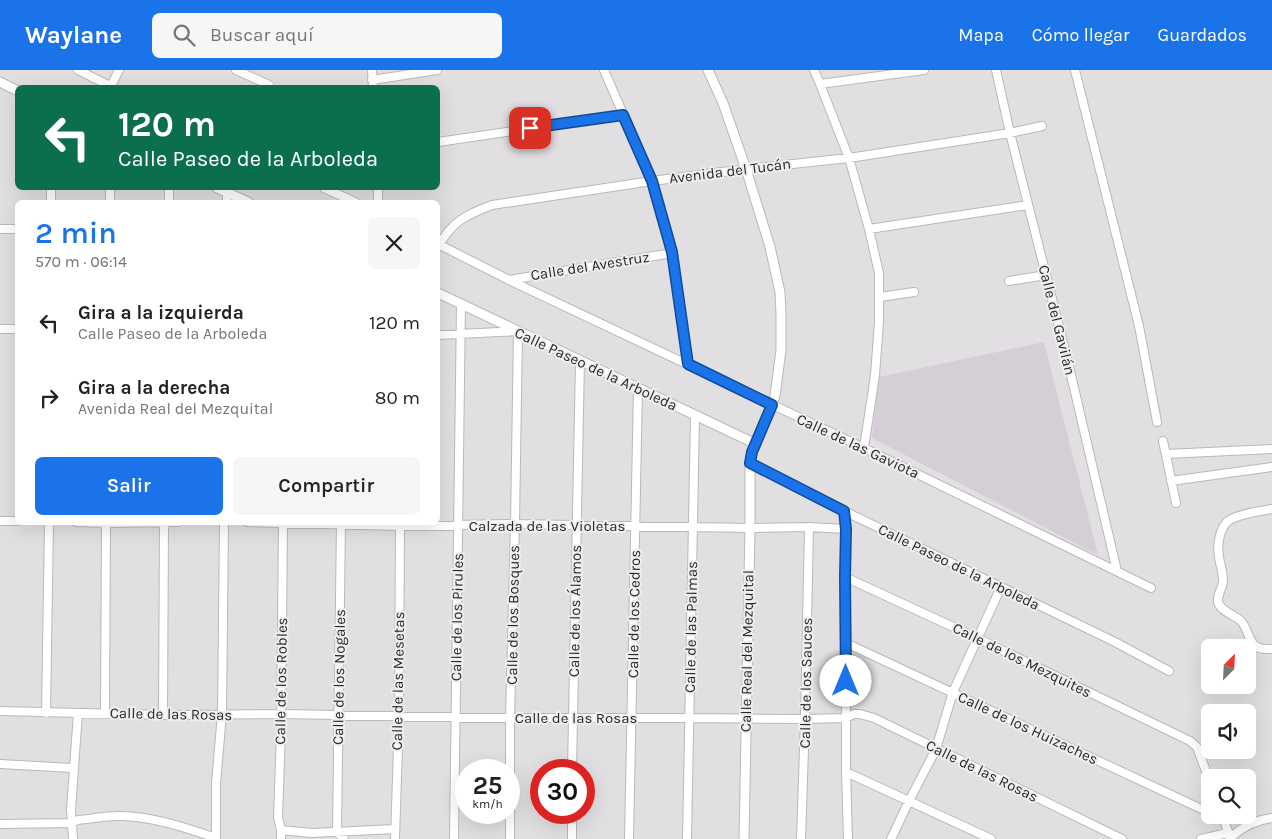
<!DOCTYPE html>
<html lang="es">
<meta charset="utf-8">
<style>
:root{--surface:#fff;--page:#f6f6f6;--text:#222;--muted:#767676;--accent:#1a73e8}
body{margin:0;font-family:Karla,sans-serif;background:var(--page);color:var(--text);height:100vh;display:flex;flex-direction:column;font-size:19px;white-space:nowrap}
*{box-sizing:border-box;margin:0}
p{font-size:16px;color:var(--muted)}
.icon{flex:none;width:28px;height:28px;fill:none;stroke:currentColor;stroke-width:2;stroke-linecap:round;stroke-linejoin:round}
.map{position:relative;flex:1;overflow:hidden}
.details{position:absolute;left:15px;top:130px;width:425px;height:325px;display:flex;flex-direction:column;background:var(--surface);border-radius:8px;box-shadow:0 5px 20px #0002}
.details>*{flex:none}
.guide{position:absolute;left:15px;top:15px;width:425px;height:105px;border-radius:8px;box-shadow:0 5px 20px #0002;background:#0b6e4f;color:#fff;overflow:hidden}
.needle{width:32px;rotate:24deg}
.tools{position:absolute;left:1201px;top:569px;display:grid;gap:10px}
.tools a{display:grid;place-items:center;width:55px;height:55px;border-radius:8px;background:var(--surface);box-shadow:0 5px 20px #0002;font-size:25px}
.speed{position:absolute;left:455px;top:689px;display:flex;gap:10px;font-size:25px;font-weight:700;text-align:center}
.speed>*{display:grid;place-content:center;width:65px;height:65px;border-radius:50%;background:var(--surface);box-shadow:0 5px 20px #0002;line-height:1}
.speed small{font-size:12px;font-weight:400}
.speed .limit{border:8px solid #d22;background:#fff;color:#111}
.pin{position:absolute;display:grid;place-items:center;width:42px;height:42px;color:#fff;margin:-21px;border-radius:10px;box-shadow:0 2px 8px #0006}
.me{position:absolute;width:55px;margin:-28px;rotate:0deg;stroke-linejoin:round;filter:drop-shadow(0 0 4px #0008)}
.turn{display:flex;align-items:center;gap:18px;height:105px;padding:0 20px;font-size:22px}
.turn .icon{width:65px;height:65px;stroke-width:2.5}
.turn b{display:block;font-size:35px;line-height:42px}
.round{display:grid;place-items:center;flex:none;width:52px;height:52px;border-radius:8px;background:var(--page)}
.overview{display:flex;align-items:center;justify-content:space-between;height:85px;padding:0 20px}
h1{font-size:30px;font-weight:600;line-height:38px;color:var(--accent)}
.button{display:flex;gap:10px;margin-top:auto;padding:10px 20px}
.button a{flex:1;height:58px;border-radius:8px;background:var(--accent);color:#fff;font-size:20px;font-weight:600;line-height:58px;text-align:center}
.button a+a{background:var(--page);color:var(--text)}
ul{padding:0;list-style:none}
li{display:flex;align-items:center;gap:15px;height:75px;padding:0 20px}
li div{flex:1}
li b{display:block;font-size:19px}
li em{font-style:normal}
header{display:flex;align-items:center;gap:30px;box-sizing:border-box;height:70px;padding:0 25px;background:var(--accent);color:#fff}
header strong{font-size:24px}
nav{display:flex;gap:28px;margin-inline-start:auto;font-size:18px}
.search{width:350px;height:45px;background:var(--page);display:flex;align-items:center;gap:12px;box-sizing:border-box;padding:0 18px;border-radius:8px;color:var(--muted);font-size:19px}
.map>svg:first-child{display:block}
.built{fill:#d6ced6}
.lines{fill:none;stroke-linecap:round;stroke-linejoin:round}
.minor-casing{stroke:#bab8ba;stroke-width:10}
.tertiary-casing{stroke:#bab8ba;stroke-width:11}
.minor{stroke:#fff;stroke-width:8}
.tertiary{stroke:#fff;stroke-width:9}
.route-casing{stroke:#114b97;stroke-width:12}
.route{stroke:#1a73e8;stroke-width:9}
.labels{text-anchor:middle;stroke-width:4;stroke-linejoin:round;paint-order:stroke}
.street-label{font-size:15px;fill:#292829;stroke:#efedef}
</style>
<header>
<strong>Waylane</strong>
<div class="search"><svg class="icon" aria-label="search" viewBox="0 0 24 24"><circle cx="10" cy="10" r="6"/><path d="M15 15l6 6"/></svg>Buscar aquí</div>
<nav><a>Mapa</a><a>Cómo llegar</a><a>Guardados</a></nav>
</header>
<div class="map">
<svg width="1272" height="769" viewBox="0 0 1272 769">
<rect width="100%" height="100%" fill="#e2dfe2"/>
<path class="built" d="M1044,272L1098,485L872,368L879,307Z"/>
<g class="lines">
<g class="minor-casing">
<path id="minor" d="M78,0L114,18
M236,0L269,15
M372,0L373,18
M604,0L652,111L672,183L688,294
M814,0L820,14L849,88L869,159L879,203V252L875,305L864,378
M996,0L1010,63L1067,288L1117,501
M1075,0L1139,256L1157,352
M372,10L437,0
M820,14L924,0
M111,16L119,0
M438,72L623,45
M51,118V132
M324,118L355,132
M378,118V132
M110,132V118
M169,132V118
M227,132V123
M0,159H18
M869,159L1028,135
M438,174L509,210L864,378L1151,518
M438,177C452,151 466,145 492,135L652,111L746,99L849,88L1010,63L1042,56
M509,210L672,183
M1009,211L1046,205
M880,227L914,222
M0,259H18
M438,265L518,261L515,454L510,648V769
M1163,371L1176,433
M1166,384L1272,379
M750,393L844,441L1115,572L1169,601
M1171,411L1272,397
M1272,439C1260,441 1237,444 1228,451C1219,459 1217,476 1219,487C1220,495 1223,502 1223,510C1223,518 1217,524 1218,532C1221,542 1235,545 1241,551C1248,558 1248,572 1257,577C1262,580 1267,579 1272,579
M844,441L846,459V702L848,769
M0,451H18
M76,452L106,453L178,452
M247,452L400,456L515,454L750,458L809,457L846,459
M341,452L337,762L344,769
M845,507L977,568L1190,671L1197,677L1210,712
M846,573L1210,743
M0,641L163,645L281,644L510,648H690L805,649L846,648L854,644H860L874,648L1122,769
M46,643L49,452
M105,643L106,452
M163,645L164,452
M0,694L73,698
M572,700L580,291
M846,702L991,769
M1222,745L1230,767
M0,754L72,753L78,750C91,749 104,746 117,746C148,745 187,758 216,768
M281,760L312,763L395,759
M1230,768C1242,757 1256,750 1272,748
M73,769L71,740L78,643
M216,769V713L222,644L224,452
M281,769V760L278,747L281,662L283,452
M395,769L399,646L400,452
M454,769L461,234
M572,769V742
M629,769L638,318
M687,769C691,628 691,487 695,346
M801,769L805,649L809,457
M891,769L909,731L936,679L953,622L1001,517
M1201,769L1228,763"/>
</g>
<g class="tertiary-casing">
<path id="tertiary" d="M708,0L723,33L746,99L770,177L780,222L781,244V280L775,326L752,382L750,393V458L744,769
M0,12L18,21
M217,118L248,132
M438,223L756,374"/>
</g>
<use href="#minor" class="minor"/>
<use href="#tertiary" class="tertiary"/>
</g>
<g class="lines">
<g class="route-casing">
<path id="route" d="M530,58L623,45L652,111L672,182L688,294L772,335L752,382L750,393L844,441L846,459L845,507L846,611"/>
</g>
<use href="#route" class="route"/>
</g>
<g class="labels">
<g class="street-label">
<text transform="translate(730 101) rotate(-7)" y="5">Avenida del Tucán</text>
<text transform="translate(590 196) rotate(-9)" y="5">Calle del Avestruz</text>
<text transform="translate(1057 250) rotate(76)" y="5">Calle del Gavilán</text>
<text transform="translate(596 299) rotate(25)" y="5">Calle Paseo de la Arboleda</text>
<text transform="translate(858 376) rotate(25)" y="5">Calle de las Gaviota</text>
<text x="547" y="461">Calzada de las Violetas</text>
<text transform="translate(959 497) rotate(26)" y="5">Calle Paseo de la Arboleda</text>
<text transform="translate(575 541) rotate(-89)" y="5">Calle de los Álamos</text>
<text transform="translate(634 544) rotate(-89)" y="5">Calle de los Cedros</text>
<text transform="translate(513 545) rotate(-89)" y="5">Calle de los Bosques</text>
<text transform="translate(457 547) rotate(-89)" y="5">Calle de los Pirules</text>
<text transform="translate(691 557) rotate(-89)" y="5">Calle de las Palmas</text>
<text transform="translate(747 581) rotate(-89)" y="5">Calle Real del Mezquital</text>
<text transform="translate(1022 590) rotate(26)" y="5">Calle de los Mezquites</text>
<text transform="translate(339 607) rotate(-89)" y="5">Calle de los Nogales</text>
<text transform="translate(281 611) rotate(-89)" y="5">Calle de los Robles</text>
<text transform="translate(398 611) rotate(-89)" y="5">Calle de las Mesetas</text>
<text transform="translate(806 613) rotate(-89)" y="5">Calle de los Sauces</text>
<text transform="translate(171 644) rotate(1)" y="5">Calle de las Rosas</text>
<text x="576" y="653">Calle de las Rosas</text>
<text transform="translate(1028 658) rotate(25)" y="5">Calle de los Huizaches</text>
<text transform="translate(982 701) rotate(26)" y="5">Calle de las Rosas</text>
</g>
</g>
</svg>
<div class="tools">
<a><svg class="needle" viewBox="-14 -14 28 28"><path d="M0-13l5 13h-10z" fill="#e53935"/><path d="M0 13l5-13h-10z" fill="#767676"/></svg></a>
<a><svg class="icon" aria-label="sound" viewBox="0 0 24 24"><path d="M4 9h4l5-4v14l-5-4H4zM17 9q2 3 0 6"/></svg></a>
<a><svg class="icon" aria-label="search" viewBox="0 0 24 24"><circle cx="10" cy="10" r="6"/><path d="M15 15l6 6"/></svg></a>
</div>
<div class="speed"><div>25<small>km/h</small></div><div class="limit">30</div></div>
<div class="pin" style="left:530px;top:58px;background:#d93025"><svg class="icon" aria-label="arrive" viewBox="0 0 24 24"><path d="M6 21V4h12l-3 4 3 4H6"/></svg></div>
<svg class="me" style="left:846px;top:611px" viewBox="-20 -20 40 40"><circle r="19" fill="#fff"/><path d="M0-13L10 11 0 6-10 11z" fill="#1a73e8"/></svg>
<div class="guide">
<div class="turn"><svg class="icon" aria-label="left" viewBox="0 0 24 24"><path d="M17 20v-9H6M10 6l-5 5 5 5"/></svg><div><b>120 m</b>Calle Paseo de la Arboleda</div></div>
</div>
<section class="details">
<div class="overview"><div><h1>2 min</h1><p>570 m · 06:14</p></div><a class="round"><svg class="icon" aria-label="close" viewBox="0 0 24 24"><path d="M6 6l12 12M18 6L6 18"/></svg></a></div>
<ul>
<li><svg class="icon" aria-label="left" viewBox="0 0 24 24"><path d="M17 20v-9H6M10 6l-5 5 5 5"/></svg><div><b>Gira a la izquierda</b><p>Calle Paseo de la Arboleda</p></div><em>120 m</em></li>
<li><svg class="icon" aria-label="right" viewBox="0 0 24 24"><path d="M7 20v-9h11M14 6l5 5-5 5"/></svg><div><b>Gira a la derecha</b><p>Avenida Real del Mezquital</p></div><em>80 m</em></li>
</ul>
<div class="button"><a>Salir</a><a>Compartir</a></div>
</section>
</div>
